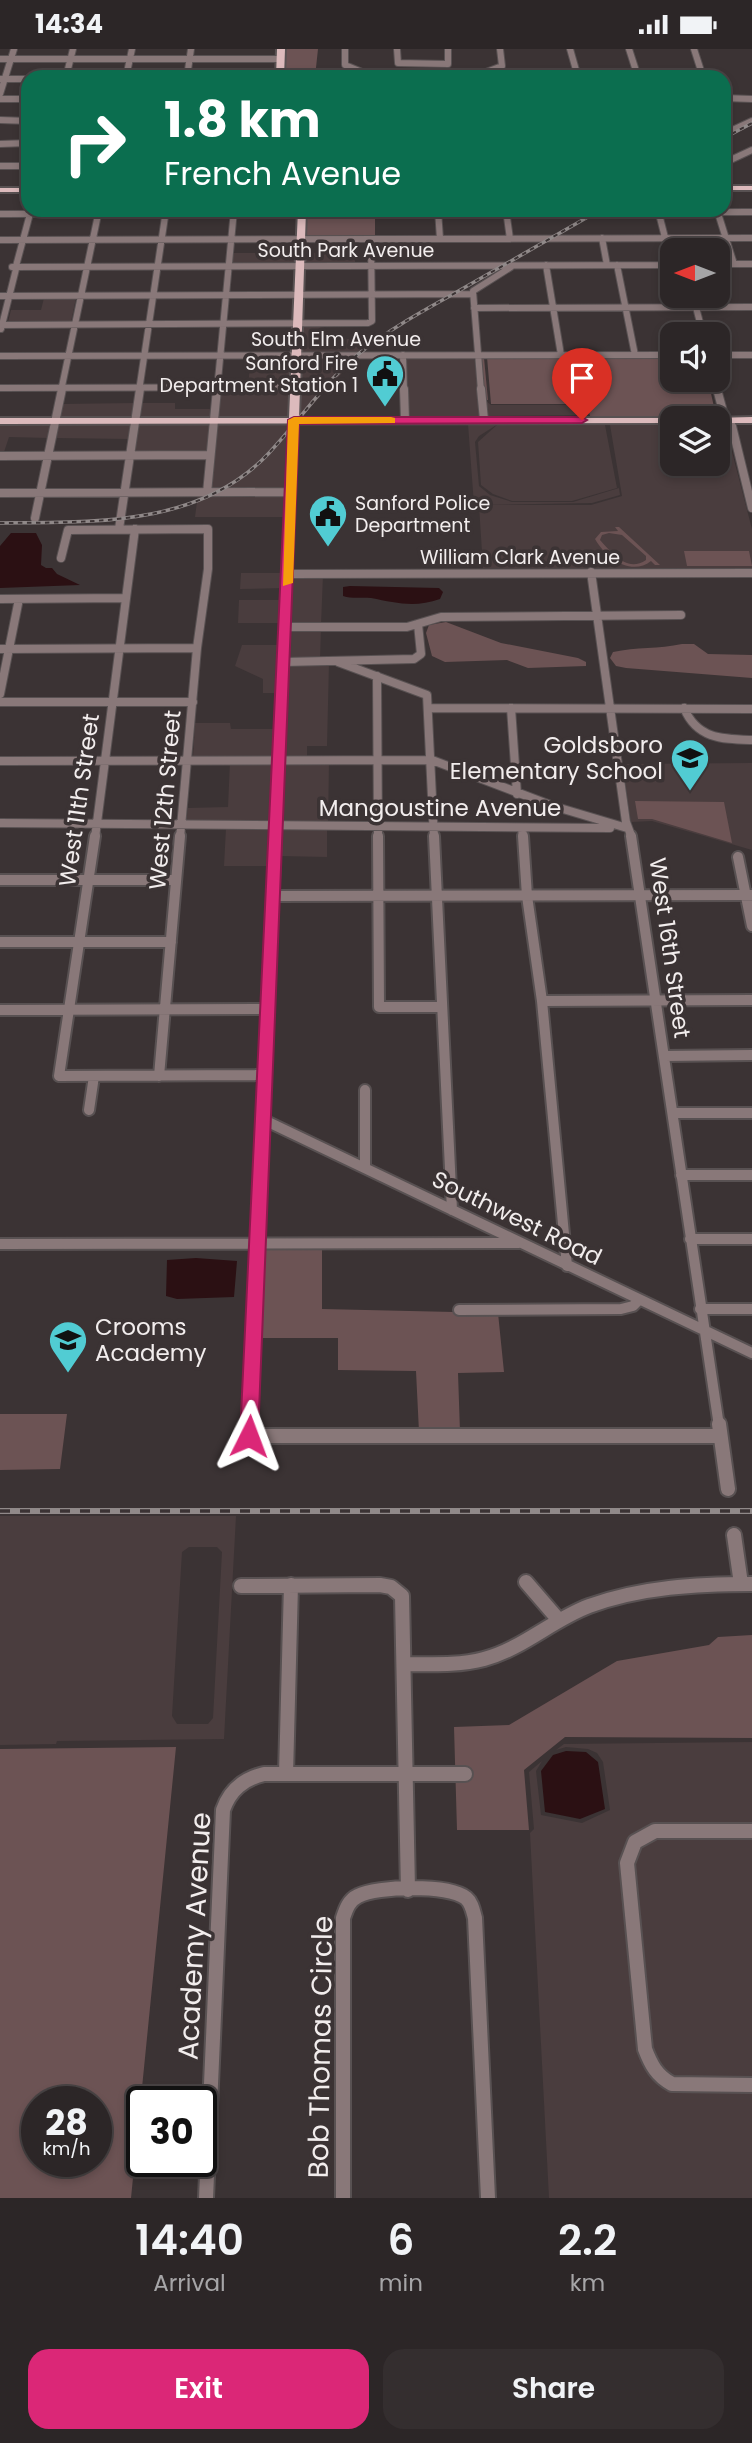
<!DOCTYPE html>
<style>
:root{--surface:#2c2627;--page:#342e2f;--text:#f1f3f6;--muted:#a6a5a7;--line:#484344;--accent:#db2777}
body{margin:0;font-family:Poppins,sans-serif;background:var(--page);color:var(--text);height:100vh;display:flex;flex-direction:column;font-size:26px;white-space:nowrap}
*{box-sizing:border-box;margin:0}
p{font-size:23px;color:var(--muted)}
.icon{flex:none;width:38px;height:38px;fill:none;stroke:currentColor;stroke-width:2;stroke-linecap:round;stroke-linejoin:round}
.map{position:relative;height:2149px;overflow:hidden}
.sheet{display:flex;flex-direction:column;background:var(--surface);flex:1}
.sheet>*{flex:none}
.top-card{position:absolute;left:21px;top:21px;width:710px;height:147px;border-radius:21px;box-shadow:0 4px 10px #0003,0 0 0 2px var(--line);background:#0b6e4f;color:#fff;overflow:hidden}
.needle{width:46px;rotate:270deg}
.fabs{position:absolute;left:660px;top:189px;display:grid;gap:14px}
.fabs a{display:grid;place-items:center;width:70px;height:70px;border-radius:14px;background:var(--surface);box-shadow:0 4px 10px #0003,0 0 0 2px var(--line);font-size:35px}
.speed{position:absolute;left:21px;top:2037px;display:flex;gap:14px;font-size:35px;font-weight:700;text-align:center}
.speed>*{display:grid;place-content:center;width:91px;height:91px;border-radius:50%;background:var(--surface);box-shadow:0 4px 10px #0003,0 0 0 2px var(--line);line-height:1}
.speed small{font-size:18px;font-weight:400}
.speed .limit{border:4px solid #111;border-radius:10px;background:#fff;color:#111}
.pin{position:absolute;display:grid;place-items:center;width:60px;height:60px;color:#fff;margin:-72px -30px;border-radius:50% 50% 50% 0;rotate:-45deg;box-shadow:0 0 7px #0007}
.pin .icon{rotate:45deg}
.me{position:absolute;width:77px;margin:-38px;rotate:3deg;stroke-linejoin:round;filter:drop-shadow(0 0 5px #0008)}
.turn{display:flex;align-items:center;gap:24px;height:147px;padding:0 28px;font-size:32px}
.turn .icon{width:91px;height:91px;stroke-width:2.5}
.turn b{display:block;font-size:49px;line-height:60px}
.eta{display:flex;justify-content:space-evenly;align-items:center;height:119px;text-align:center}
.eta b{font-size:42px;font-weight:600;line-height:49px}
.cta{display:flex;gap:14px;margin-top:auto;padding:14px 28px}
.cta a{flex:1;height:80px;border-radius:21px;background:var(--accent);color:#fff;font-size:28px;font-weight:600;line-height:80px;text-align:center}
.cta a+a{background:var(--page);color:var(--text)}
.status{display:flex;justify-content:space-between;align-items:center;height:49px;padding:0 35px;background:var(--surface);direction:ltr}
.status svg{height:19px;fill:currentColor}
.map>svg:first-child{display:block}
.built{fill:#4a3d3e;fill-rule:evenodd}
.green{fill:#6c5354;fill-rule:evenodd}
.water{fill:#2b1013}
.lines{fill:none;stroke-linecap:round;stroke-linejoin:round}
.minor-far3-casing{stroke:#585152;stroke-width:8}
.minor-far2-casing{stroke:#585152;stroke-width:10}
.minor-far1-casing{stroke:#585152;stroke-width:14}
.minor-casing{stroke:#585152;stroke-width:18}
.major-casing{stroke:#585152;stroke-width:4}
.minor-far3{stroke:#897879;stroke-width:6}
.minor-far2{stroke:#897879;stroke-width:8}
.minor-far1{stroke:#897879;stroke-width:10}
.minor{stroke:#897879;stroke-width:14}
.major{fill:#dcbabc;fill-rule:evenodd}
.rail-far1-casing{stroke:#908989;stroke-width:3.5}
.rail-casing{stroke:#908989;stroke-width:6}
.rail-far1{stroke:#3b3334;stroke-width:2;stroke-dasharray:4.5;stroke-linecap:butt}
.rail{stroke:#3b3334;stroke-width:3.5;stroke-dasharray:10;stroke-linecap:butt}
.route{fill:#db2777;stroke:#8e194d;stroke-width:2}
.slow{fill:#f59e0b}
.labels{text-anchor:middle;stroke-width:7;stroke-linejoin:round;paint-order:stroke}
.far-street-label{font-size:19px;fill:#f2eded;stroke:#3b3334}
.far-poi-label{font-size:19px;fill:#f2eded;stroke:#3b3334;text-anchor:end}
.poi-label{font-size:23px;fill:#f2eded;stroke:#3b3334;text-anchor:end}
.street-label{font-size:23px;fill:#f2eded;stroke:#3b3334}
.near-street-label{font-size:28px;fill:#f2eded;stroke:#3b3334}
</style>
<div class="status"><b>14:34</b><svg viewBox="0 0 49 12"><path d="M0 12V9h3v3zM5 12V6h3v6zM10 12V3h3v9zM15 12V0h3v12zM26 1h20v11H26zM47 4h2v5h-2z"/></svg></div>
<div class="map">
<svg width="752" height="2149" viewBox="0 0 752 2149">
<rect width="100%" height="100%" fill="#3b3334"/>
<path class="built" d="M355,203V216H302L303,204Z
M233,204H298L297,216H232Z
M44,249H76L71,273H8L11,261H41Z
M300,276H324L323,290H376L360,305H299Z
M251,307H293L292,337H248Z
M299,307H358L302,367H297Z
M406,307H474L481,367H408Z
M220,339H292L291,367H217Z
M485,351L491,356H585L587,366L487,367Z
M135,354L133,368H60L62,355Z
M141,354H175V360H212L211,367L139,368Z
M291,375L288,442H211L216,376Z
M468,375L605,376L617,439L572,452H512L493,445L481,436L478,393L498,375L479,387L475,393L479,437L490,446L512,453H573L619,439L620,446L592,454L474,456Z
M0,376H52L49,389L9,388L3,406H0Z
M58,376H131L129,390L55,389Z
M138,376H210L207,405L133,406Z
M610,376H672V415H718V376H725L752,480V519H483L479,456H591L622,447Z
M198,445H288L287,468H195Z
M241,524H284V539L240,540Z
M291,526H323L321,576H289Z
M239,551H283L282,574H238Z
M289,579H321L320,611H287Z
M242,596H281L279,644H263V630L235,617Z
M287,614H329L327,697H307V709H284Z
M195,674H230L231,680H278L276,709H193Z
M230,713H276L274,776L186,773L188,759L228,758Z
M283,713H329L328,776H281Z
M752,714V801L652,772L631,773L623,715Z
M226,779H273L271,817H224Z
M281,780H327V808L280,807Z
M0,1467H236L224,1690L57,1692L56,1695L0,1696ZM189,1498H217L222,1503L213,1669L208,1675H177L172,1667L182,1503Z
M752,1693V1777L655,1778L642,1781L629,1789L623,1800L621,1813L638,2000L644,2018L655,2032L672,2041L752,2042V2149H549L530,1784L534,1780L529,1723L542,1712L536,1722L541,1766L582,1774L610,1761L603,1713L597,1704L588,1700L566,1698L556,1701L564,1695Z
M752,1786V2031L674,2030L657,2015L651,1999L633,1814L640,1794L648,1789Z"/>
<path class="green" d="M284,0H318L315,28H282Z
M305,166H375V189H305Z
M480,307H672V331H708L716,367H590L587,355H491L487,308L484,309L488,351H485Z
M615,478H619L660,516H655L651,512C631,528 605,508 595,490L601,483L618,482ZM609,484L622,486L646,507V511C627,524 612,504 600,491L602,486Z
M684,502H749L752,517H687Z
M446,573L501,594L578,609L586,613V617L528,619L507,611L445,613L432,607L426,584L429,576Z
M682,595H694L708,605L752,606V629L626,619L616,617L610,609L613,603C636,598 659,600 682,595Z
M635,752L724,753L732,794L652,770H638Z
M263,1197H322V1260L498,1264L504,1323L458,1324L460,1383H419L416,1322L338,1321V1289H259Z
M0,1365H67L60,1420L0,1421Z
M752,1586V1689L565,1688L524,1721L529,1781H457L454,1678L509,1676L617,1612L709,1596L718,1588Z
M176,1698L131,2149H0V1700ZM37,2053H96V2112H37Z"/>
<path class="water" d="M11,484H36L42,496L41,516L46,519H52L57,525L80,536L0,539V497Z
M350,537L439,539L443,543L440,550C415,559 396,554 371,549C361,548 352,550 343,547V538Z
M196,1209L237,1212L234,1248L177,1250L166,1247L167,1211Z
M566,1702L586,1703L598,1713L605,1760L580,1770L545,1763L541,1722L553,1706Z"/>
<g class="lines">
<g class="minor-far3-casing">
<path id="minor-far3" d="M345,0V16L374,28
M397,0L398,14L448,15V0
M570,0L578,28
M629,0L638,28
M694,0L703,28
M0,10H281
M66,28L73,0
M126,28L132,0
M187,28L191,0
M473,28L502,17L500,0
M0,30H28
M0,45L14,0
M724,49L752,50
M0,50H28
M0,71L28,72
M724,85L752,72
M0,95L28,94
M724,114L752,101
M0,117H28
M438,161L440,190
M506,161L510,190
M658,161L672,216
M717,161L734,215
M0,165L752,163
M602,189L607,216
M0,191L752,189
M718,215H752
M546,216L561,306
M617,216L635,306
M16,217L31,161
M12,218L672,216
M0,247L473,245
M693,247L703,285
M474,259L752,258
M0,276L368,274L372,272L371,190
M1,280L16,220
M403,306L404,342
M718,306H752
M0,307L672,306
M714,331L717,342
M0,339L295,338
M61,342L99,161
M139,342L166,161
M217,342L234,161
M481,342L473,242L511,218"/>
</g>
<g class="minor-far2-casing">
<path id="minor-far2" d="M404,340L405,371
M481,340L484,371
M717,340L724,366L732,377L752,459
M0,407L210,406
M0,444L291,443
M207,444L217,340
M35,469L62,340
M119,480L140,340
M61,509L68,481L208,480V520L197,599L180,789
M591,523L626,773L632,789
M288,525L752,524
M0,550L125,549
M285,578H407L441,568L681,566
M0,600L197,599
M284,613L414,610L421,605L418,575
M338,613L427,646L434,789
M377,627L378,789
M0,645L19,550
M0,653H193
M429,659L752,660
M511,659L517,745
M684,659C697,690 722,690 752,691
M0,712L432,711L553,757L627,779
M0,774L610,779
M522,779L523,789
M95,789L135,480
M275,789L294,371"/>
</g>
<g class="minor-far1-casing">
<path id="minor-far1" d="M95,787L59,1027L266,1026
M378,787L379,958H442
M434,787L452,1161
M523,787L527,847L542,952L567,1217
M631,787L719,1377
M738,808L752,877
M0,831H176
M274,847L752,846
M0,893H171
M542,952L752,951
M0,961L269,960
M664,1007L752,1006
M159,1027L180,787
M365,1041V1119
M89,1061L94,1027
M673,1064H752
M264,1071L752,1304
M681,1126H752
M690,1190H752
M0,1195L519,1194
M700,1260H752
M459,1261L621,1260L633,1257L639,1251
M249,1377L276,787"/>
</g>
<g class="minor-casing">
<path id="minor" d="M250,1375L249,1387H720
M719,1375L728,1440
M734,1486L741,1535
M526,1533L557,1569
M241,1537L380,1536L391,1538L402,1547L408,1841
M404,1615C430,1615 458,1617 484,1610C522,1600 552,1571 589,1557C641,1538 697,1535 752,1535
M286,1725L291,1536
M752,1782H655L635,1793L627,1814L645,2000C651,2016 657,2027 672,2035L752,2036
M206,2149L223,1761C230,1741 243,1730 264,1725H465
M343,2149V1869C346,1860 349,1851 358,1847C377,1837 448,1835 466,1849C472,1854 473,1862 475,1869L488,2149"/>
</g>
<g class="major-casing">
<path id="major" d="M277,0H285L284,28H276Z
M724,137H752V141H724Z
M0,139H28V143H0Z
M298,161H306L299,369H676H672V374L0,375V369H289Z
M752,368V374H718V369H714Z"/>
</g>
<use href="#minor-far3" class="minor-far3"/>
<use href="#minor-far2" class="minor-far2"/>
<use href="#minor-far1" class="minor-far1"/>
<use href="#minor" class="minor"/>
<use href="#major" class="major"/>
<g class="rail-far1-casing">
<path id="rail-far1" d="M724,89L752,74
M0,474C93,473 200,478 269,404C302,369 328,328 366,299C396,276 429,259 462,240C508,214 554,187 600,161"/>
</g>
<g class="rail-casing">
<path id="rail" d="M0,1462H752"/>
</g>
<use href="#rail-far1" class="rail-far1"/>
<use href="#rail" class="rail"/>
</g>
<path class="route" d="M294,368H582L587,371L582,374L299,375L258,1387L256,1392H243L240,1387L288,371Z"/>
<path class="slow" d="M391,368L395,369V374L299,375L293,534L283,537L288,371L294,368Z"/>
<defs>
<g id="civic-pin" transform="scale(2.0125)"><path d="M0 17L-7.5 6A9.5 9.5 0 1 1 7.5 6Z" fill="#51ccd3" stroke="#3b3334"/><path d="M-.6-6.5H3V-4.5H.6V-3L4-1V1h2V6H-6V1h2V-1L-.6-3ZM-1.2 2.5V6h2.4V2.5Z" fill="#111"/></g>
<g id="school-pin" transform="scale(2.0125)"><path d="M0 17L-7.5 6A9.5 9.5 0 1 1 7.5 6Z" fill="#51ccd3" stroke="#3b3334"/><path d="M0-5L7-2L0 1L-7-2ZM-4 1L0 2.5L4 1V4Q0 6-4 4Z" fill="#111"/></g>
</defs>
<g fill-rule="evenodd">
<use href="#civic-pin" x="385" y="325"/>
<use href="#civic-pin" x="328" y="465"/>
<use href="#school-pin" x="690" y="709"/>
<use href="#school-pin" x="68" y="1291"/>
</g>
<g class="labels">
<g class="far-street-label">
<text x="346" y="208">South Park Avenue</text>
<text x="336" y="297">South Elm Avenue</text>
<text x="520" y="515">William Clark Avenue</text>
</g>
<g class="far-poi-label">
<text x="358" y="321">Sanford Fire<tspan x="358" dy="22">Department Station 1</tspan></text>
<text x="355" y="461" text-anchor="start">Sanford Police<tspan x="355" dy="22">Department</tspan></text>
</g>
<g class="poi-label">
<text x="663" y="704">Goldsboro<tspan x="663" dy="26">Elementary School</tspan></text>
<text x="95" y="1286" text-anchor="start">Crooms<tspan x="95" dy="26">Academy</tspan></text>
</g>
<g class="street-label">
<text transform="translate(79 751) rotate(-82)" y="8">West 11th Street</text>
<text transform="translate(165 751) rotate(-85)" y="8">West 12th Street</text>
<text x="440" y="767">Mangoustine Avenue</text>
<text transform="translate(670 899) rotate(82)" y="8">West 16th Street</text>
<text transform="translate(517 1169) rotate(26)" y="8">Southwest Road</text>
</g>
<g class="near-street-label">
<text transform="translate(194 1887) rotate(-87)" y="10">Academy Avenue</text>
<text transform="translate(320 1998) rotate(-89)" y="10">Bob Thomas Circle</text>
</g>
</g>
</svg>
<div class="fabs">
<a><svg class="needle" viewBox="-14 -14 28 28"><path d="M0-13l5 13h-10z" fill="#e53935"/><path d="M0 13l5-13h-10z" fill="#a6a5a7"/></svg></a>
<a><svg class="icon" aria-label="sound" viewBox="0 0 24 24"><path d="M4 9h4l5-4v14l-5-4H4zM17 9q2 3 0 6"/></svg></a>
<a><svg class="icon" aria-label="layers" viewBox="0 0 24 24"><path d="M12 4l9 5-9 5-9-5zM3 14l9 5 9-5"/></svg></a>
</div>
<div class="speed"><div>28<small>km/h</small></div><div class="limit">30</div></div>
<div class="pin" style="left:582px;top:371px;background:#d93025"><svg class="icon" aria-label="arrive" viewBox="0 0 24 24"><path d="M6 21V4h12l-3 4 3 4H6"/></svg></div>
<svg class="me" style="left:249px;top:1387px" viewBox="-20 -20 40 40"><path d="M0-17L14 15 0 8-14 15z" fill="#db2777" stroke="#fff" stroke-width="4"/></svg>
<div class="top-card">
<div class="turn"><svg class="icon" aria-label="right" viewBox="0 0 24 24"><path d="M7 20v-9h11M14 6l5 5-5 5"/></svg><div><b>1.8 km</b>French Avenue</div></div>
</div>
</div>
<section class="sheet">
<div class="eta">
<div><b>14:40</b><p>Arrival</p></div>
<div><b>6</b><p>min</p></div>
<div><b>2.2</b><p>km</p></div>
</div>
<div class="cta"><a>Exit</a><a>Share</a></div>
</section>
